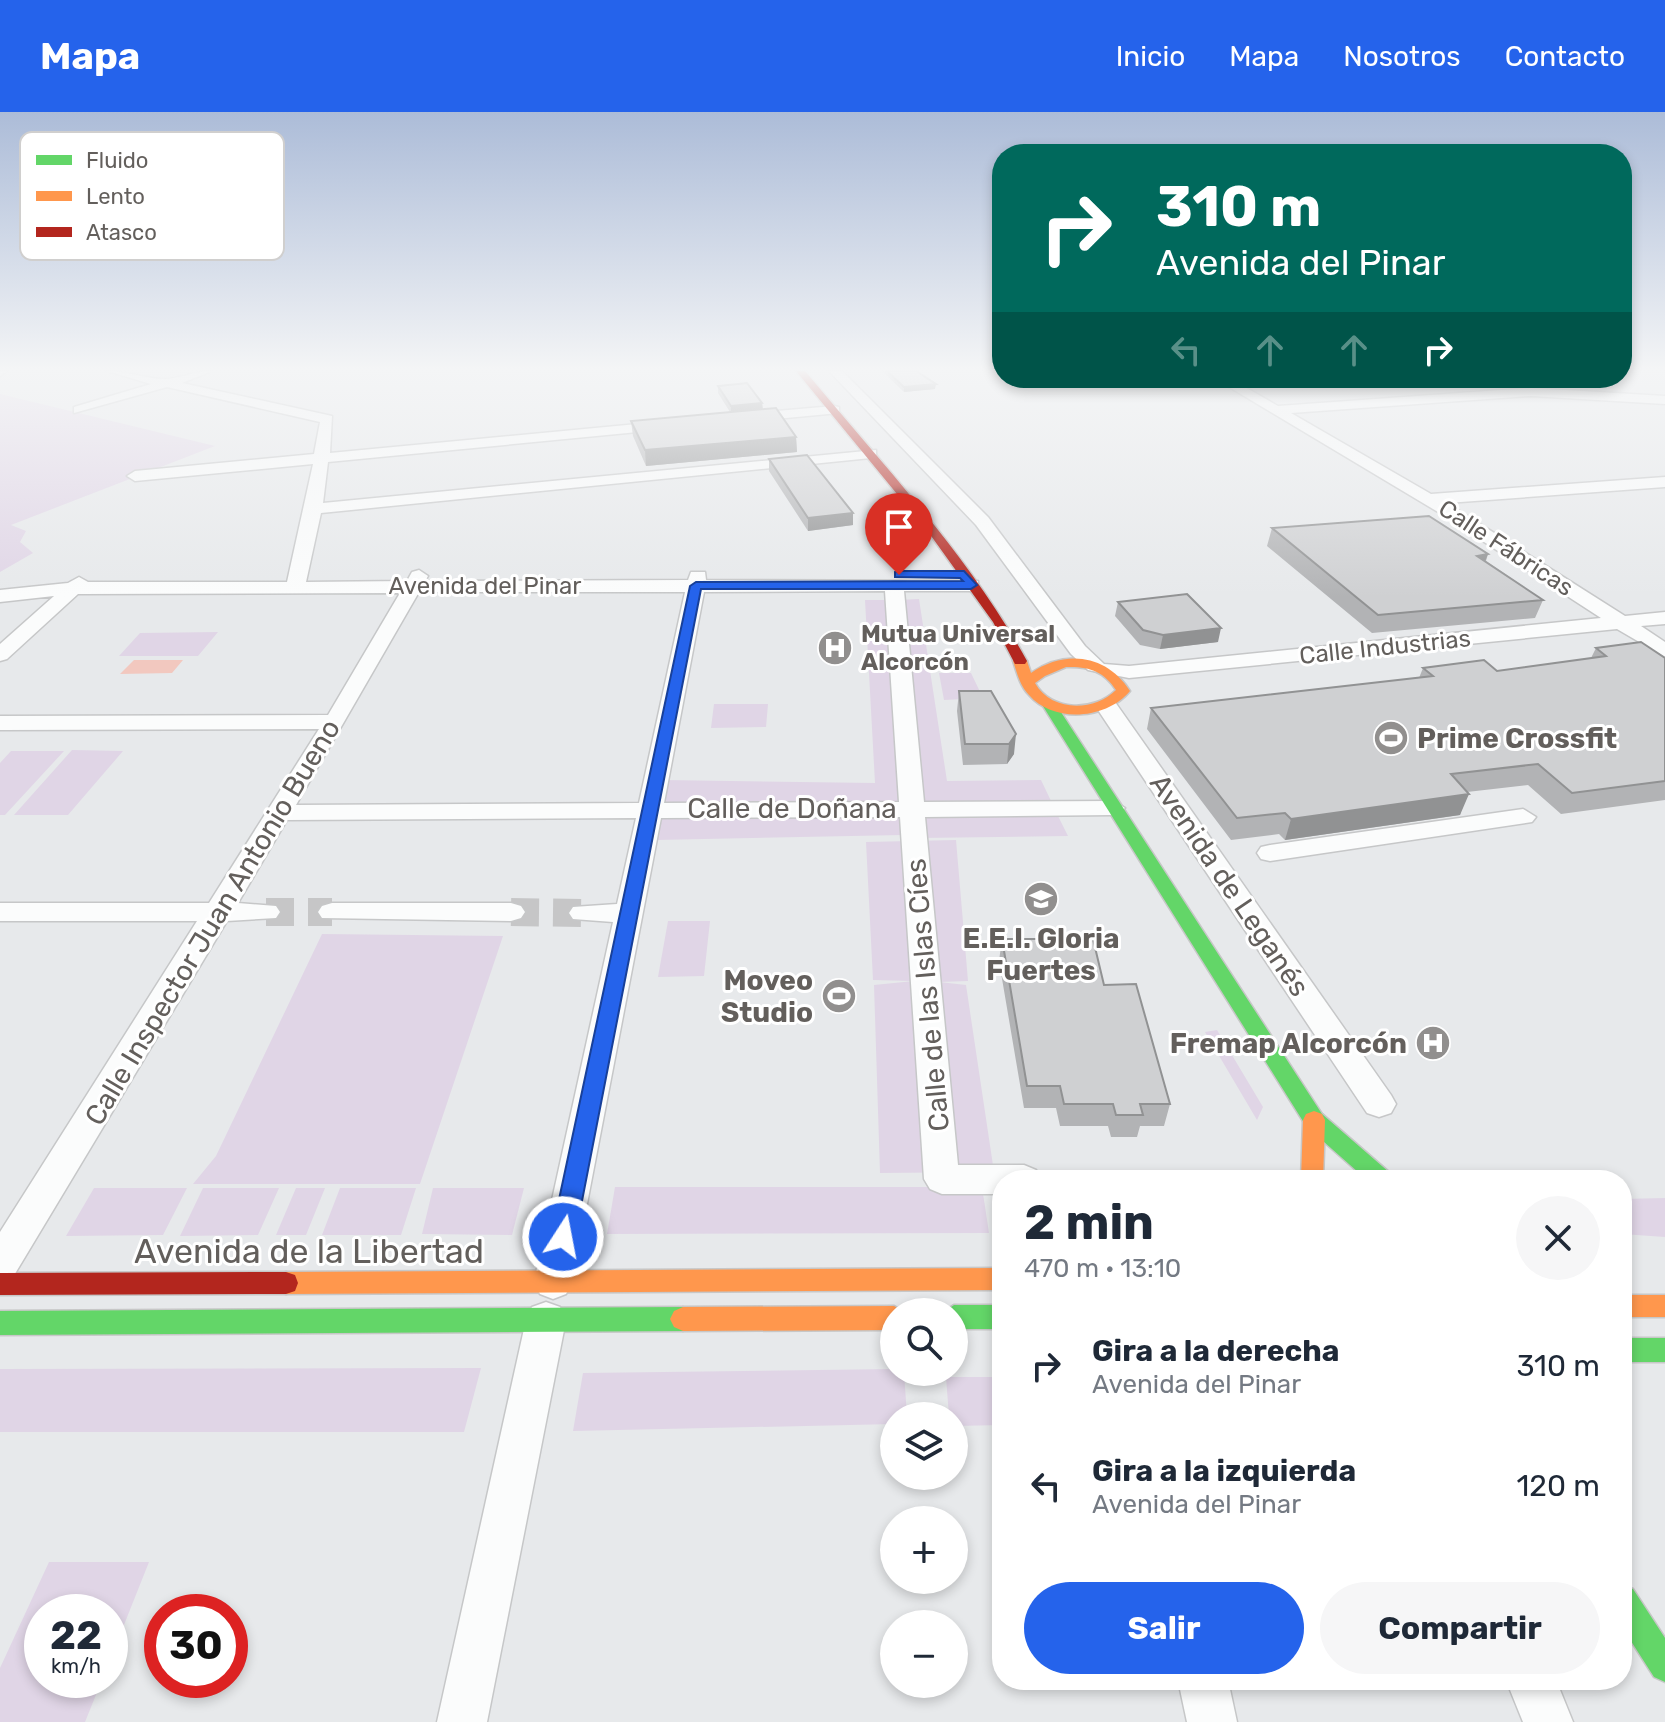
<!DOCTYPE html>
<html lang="es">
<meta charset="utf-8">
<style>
:root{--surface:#fff;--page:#f6f6f7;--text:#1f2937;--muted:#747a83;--accent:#2563eb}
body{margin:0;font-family:Rubik,sans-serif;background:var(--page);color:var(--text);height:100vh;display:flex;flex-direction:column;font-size:30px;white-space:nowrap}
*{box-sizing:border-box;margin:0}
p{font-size:26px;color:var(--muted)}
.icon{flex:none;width:44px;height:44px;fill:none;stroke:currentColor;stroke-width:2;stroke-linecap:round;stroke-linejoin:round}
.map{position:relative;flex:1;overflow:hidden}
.sheet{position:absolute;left:992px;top:1058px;width:640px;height:520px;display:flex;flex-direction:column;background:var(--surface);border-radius:32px;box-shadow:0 4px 12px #0003}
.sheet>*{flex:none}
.guide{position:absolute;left:992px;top:32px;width:640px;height:244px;border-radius:32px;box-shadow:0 4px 12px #0003;background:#00695c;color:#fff;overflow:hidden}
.tools{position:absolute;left:880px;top:1186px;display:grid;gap:16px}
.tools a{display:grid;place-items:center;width:88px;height:88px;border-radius:50%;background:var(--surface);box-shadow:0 4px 12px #0003;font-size:40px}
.speed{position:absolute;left:24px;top:1482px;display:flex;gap:16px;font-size:40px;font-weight:700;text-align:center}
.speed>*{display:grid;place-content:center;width:104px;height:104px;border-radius:50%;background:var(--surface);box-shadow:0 4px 12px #0003;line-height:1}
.speed small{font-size:20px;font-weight:400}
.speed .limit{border:12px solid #d22;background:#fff;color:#111}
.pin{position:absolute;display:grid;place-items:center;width:68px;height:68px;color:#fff;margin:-82px -34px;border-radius:50% 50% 50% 0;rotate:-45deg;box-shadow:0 0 8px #0007}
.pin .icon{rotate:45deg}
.me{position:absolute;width:88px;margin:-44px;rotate:11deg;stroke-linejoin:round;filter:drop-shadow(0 0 6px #0008)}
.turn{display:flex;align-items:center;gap:28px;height:168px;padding:0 32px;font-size:36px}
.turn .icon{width:104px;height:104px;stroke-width:2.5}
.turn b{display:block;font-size:56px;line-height:68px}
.lanes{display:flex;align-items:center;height:76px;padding:0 32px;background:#0003;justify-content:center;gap:40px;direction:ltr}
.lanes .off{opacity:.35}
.round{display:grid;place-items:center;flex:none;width:84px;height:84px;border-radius:42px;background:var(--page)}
.headline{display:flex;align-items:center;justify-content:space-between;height:136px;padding:0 32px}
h1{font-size:48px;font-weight:700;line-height:60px}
.action{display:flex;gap:16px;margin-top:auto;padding:16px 32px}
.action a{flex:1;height:92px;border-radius:48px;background:var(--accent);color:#fff;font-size:32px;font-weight:700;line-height:92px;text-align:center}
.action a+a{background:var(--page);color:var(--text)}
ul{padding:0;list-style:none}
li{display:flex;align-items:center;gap:24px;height:120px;padding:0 32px}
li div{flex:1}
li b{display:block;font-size:30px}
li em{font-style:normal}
header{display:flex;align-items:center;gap:48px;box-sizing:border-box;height:112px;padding:0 40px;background:var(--accent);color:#fff}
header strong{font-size:38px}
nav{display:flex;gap:44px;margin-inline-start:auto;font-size:28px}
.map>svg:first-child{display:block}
.green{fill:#e0d5e6}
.water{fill:#f2c8bf}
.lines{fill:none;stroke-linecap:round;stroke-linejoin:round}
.street-tunnel{stroke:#c6c6c7;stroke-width:28;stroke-dasharray:28 14;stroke-linecap:butt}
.street-casing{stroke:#c6c7c8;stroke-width:3}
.fast-casing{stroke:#c7c7c7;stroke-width:3}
.slow-casing{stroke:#c7c7c7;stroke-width:3}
.jam-casing{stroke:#c7c7c7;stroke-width:3}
.street{fill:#fbfcfc;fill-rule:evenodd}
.fast{fill:#63d668;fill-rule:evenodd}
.slow{fill:#ff974d;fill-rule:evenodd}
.jam{fill:#b3261e;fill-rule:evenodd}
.wall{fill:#b2b3b5}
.shaded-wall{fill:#919293}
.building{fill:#cfd0d2;stroke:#919293;stroke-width:2}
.route{fill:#2563eb;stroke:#184099;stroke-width:2}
.labels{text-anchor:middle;stroke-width:6;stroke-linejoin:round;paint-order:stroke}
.far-street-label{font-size:24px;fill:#635f5c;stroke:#fff}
.far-poi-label{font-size:24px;font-weight:bold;fill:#635f5c;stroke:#fff;text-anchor:start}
.poi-label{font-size:28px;font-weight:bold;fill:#635f5c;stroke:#fff;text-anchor:end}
.street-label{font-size:28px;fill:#635f5c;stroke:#fff}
.near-street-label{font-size:34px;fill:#635f5c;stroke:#fff}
.key{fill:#fff;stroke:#d0cfce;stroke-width:2}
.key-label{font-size:22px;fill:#635f5c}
</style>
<header>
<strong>Mapa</strong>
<nav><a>Inicio</a><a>Mapa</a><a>Nosotros</a><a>Contacto</a></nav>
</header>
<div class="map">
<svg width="1665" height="1610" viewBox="0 0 1665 1610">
<rect width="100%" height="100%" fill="#e7e9eb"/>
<path class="green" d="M0,282L215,334L11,413L26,419L20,430L33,441L0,460Z
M919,487L947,669L1041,668L1052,691H918L899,488Z
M865,488H890L900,691L659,693L663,668L875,671Z
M218,520L198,544H119L140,521Z
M939,561H971L983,586L944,588Z
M714,592H768L766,615L711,616Z
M72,638L123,639L68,703H14Z
M11,639H64L5,703H0V651Z
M917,700H1056L1068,724L919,726Z
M902,701L903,723L656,728L660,702Z
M956,728L968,869L939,870L966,873L994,1060L880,1061L874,873L914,869L873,868L866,730Z
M668,809H710L704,864L658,865Z
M322,822L503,824L420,1072H193L216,1044Z
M1217,918L1263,995L1257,1008L1205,920Z
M615,1075H982L989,1121L607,1122Z
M94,1076H187L163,1123L66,1124Z
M203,1076H279L258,1123L180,1124Z
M296,1076H325L306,1123H276Z
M340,1076H416L401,1123H322Z
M433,1076H524L512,1123L422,1122Z
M1665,1086V1125L1622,1122V1087Z
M481,1256L464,1320H0V1257Z
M894,1257V1260H904L907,1304H894V1312L573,1319L583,1261Z
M946,1265H1002V1313L954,1314V1304H949Z
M49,1450H149L110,1548V1500H42V1568H102L85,1610H0V1556Z"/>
<path class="water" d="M134,548H183L172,561L120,562Z"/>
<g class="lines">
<path class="street-tunnel" d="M266,800H332
M511,800L583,801"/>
<g class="street-casing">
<path id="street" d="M0,259H7L0,264Z
M107,259C127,259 150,268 166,267C182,266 195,259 212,259L182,271L332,304L330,341L669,309L676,313L669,317L328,350L323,391L876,338V344L871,346L321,401L306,470L407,469L412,460L419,458L428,464L425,469L688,468L691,460H705L706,468L978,469V477L971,479H904L924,690L1113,689L1125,696L1113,703L925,705L958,1053H1024L1036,1058L1042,1068H1002V1082H942L930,1077L924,1067L900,705L661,706L572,1170L566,1182L553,1187L540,1182L534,1170L613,810L573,807L569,801L573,795L617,792L636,706L287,708L238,791L276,794L280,800L276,806L227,809L13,1165L0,1170V1120L197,809H0V791H209L319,617L0,618V604L328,603L400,481L78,482L7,547L0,549V532L54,484L0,490V478L68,471L79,465L88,470H287L313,352L135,369L127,364L135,359L314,342L320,310L167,275L74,301V295L151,272ZM885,479L899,690L664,691L704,480ZM419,480H685L639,691L296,693Z
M829,259H842L988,405L1085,534L1104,552L1129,554L1601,506L1438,400L1214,266H1229L1278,294L1531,276L1665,284V292L1531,284L1291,301L1431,382L1665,365V375L1447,391L1625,504L1665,500V512L1641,514L1665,530V545L1617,517L1129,566L1088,558L1071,542L976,413Z
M834,294L839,295V301L743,310L736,306L743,302Z
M1107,588L1115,590L1391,983L1396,992L1391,1001L1379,1005L1367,1001L1096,595Z
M1523,697L1536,705L1532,710L1270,749L1261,747L1257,741L1261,735L1270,733Z
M332,791H511L521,794L525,800L521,806L511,809L322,806L318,800L322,794Z
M546,1190L560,1195L566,1208L487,1610H437L526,1208L532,1195Z
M1178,1568H1228L1237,1610H1187Z
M1506,1568H1556L1573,1610H1523Z"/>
</g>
<g class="fast-casing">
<path id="fast" d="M1048,587L1055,591L1322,1002L1390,1061L1393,1068H1367L1306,1014L1041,591Z
M954,1193H1002V1217H954V1200H944Z
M683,1195L692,1199L696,1207L692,1215L683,1219L0,1223V1199Z
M1622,1226H1665V1250H1622Z
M1622,1473L1633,1477L1665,1526V1570L1654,1565L1622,1515Z"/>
</g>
<g class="slow-casing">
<path id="slow" d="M1020,545L1027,549L1031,561C1066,537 1107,543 1130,579C1107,607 1054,612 1029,583C1020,574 1017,561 1013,549ZM1066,555C1088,554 1104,559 1116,578C1094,600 1051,600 1035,571L1045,564Z
M1314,999L1322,1002L1325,1008L1323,1068H1301L1303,1008L1306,1002Z
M1002,1156V1178L286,1182L277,1179L274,1171L277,1163L286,1160Z
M1622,1183H1665V1205H1622Z
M894,1194L904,1200H894V1218L683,1219L674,1215L670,1207L674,1199L683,1195Z"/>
</g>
<g class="jam-casing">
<path id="jam" d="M796,259H805C882,352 968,442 1027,549L1025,552H1015L993,510L929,421Z
M286,1160L295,1163L298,1171L295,1179L286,1182L0,1183V1161Z"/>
</g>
<use href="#street" class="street"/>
<use href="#fast" class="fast"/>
<use href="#slow" class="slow"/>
<use href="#jam" class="jam"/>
</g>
<path class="wall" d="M882,259H916L935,277L904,280Z
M1483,266H1569L1567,271L1488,270Z
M718,274L762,291L763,297L796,325L797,340L646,354L633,324L631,309L730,300L718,281Z
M769,347L853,413L808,419L769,359Z
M1272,416L1488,442L1486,449L1543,488L1535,506L1372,521L1267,434Z
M1118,490L1218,530L1160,537L1140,533L1115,504Z
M1596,536L1665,546V688L1561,702L1528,673L1467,680L1460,703L1285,728L1279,722L1231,728L1147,617L1151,596L1419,566L1423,556L1497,559L1591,546Z
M959,579H991L1014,642L1007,652L963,653L957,599Z
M1002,827L1104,873L1170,992L1164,1014H1140L1137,1025H1111L1108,1014H1060L1056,996H1024L999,849Z"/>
<path class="shaded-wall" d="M936,272L935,277L904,280V275Z
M762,291L763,299L731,302V294Z
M796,325L797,340L646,354L645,338Z
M853,401V413L808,419V406Z
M1488,442L1481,460L1477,444Z
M1221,516L1218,530L1160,537L1163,523Z
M1016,622L1014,642L1007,652L1009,632Z
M1469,682L1460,703L1285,728L1291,707Z"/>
<path class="building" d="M887,259H916L936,272L904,275Z
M747,271L762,291L731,294L718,274Z
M776,296L796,325L645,338L631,309Z
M807,343L853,401L808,406L769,347Z
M1429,404L1488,442L1477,444L1543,488L1378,503L1272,416Z
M1187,482L1221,516L1163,523L1143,518L1118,490Z
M1641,530L1665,546V669L1572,681L1538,652L1451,662L1469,682L1291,707L1285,701L1237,706L1151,596L1433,564L1423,556L1484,548L1497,559L1606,544L1596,536Z
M959,579H991L1016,622L1009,632H965Z
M1002,827H1093L1104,873L1136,872L1170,992H1140L1143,1003H1116L1113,992H1064L1060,974H1027Z"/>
<linearGradient id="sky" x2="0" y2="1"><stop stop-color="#acbcd8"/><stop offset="0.53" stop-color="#f4f5f6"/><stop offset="1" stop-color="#f4f5f6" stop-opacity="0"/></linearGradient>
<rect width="1665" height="485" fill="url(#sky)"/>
<path class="route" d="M899,459H964L977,473L971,477H701L575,1125L571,1132L563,1135L554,1132L551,1125L690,474L696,470L963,469L960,466L895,465V460Z"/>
<defs>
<g id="hospital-disc" transform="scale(1.8)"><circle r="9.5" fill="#918f8e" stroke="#fff"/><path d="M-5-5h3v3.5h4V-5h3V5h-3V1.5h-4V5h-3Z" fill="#fff"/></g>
<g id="stadium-disc" transform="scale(1.8)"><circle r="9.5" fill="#918f8e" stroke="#fff"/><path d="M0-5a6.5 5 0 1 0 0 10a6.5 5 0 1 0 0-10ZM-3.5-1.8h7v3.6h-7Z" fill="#fff"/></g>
<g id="school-disc" transform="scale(1.8)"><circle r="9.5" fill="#918f8e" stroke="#fff"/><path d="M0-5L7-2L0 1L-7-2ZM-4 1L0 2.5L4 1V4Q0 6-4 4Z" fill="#fff"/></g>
</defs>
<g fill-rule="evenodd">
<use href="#hospital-disc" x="835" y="536"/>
<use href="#stadium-disc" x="1391" y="626"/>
<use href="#school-disc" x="1041" y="787"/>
<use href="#stadium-disc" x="839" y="884"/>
<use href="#hospital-disc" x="1433" y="931"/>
</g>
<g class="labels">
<g class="far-street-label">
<text transform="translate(1506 436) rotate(33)" y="8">Calle Fábricas</text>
<text x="485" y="482">Avenida del Pinar</text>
<text transform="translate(1385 535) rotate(-6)" y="8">Calle Industrias</text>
</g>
<g class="far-poi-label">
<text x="861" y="530">Mutua Universal<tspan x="861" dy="28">Alcorcón</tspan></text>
</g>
<g class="poi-label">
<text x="1417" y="636" text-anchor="start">Prime Crossfit</text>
<text x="1041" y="836" text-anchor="middle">E.E.I. Gloria<tspan x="1041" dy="32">Fuertes</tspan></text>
<text x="813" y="878">Moveo<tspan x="813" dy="32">Studio</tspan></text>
<text x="1407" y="941">Fremap Alcorcón</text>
</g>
<g class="street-label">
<text x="792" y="706">Calle de Doñana</text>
<text transform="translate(1230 773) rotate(56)" y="10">Avenida de Leganés</text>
<text transform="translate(212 810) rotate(-59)" y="10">Calle Inspector Juan Antonio Bueno</text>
<text transform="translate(927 883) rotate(-95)" y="10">Calle de las Islas Cíes</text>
</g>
<g class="near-street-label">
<text x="309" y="1151">Avenida de la Libertad</text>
</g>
</g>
<rect x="20" y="20" width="264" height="128" rx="12" class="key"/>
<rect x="36" y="43" width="36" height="10" fill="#63d668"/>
<rect x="36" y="79" width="36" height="10" fill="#ff974d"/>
<rect x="36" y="115" width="36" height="10" fill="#b3261e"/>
<g class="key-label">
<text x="86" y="56">Fluido</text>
<text x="86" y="92">Lento</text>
<text x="86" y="128">Atasco</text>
</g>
</svg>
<div class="tools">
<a><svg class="icon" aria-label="search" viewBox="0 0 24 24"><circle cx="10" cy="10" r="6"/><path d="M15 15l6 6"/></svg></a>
<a><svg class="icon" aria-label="layers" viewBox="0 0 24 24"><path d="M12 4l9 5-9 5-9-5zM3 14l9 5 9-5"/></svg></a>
<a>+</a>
<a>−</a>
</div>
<div class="speed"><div>22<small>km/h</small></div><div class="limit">30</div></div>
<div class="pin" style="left:899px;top:463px;background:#d93025"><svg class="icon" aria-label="arrive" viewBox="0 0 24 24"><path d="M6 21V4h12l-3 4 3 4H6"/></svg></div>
<svg class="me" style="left:563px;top:1125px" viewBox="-20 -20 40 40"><circle r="17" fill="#2563eb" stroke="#fff" stroke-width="3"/><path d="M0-11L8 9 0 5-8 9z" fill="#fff"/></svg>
<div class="guide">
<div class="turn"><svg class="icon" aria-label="right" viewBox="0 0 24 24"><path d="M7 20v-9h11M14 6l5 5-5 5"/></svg><div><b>310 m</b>Avenida del Pinar</div></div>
<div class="lanes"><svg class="icon off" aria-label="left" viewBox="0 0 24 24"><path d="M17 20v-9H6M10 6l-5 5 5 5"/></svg><svg class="icon off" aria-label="ahead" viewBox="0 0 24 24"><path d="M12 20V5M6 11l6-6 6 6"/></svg><svg class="icon off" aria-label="ahead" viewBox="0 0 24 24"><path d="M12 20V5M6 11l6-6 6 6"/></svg><svg class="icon" aria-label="right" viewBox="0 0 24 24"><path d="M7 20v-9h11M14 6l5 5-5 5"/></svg></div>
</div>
<section class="sheet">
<div class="headline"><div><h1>2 min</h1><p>470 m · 13:10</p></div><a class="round"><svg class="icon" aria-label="close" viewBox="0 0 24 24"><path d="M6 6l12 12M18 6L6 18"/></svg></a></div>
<ul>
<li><svg class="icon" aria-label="right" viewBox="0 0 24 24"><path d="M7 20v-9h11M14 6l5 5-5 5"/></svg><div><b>Gira a la derecha</b><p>Avenida del Pinar</p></div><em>310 m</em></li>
<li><svg class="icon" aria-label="left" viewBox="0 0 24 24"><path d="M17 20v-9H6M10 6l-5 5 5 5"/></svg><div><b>Gira a la izquierda</b><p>Avenida del Pinar</p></div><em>120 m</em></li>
</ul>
<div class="action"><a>Salir</a><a>Compartir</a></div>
</section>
</div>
